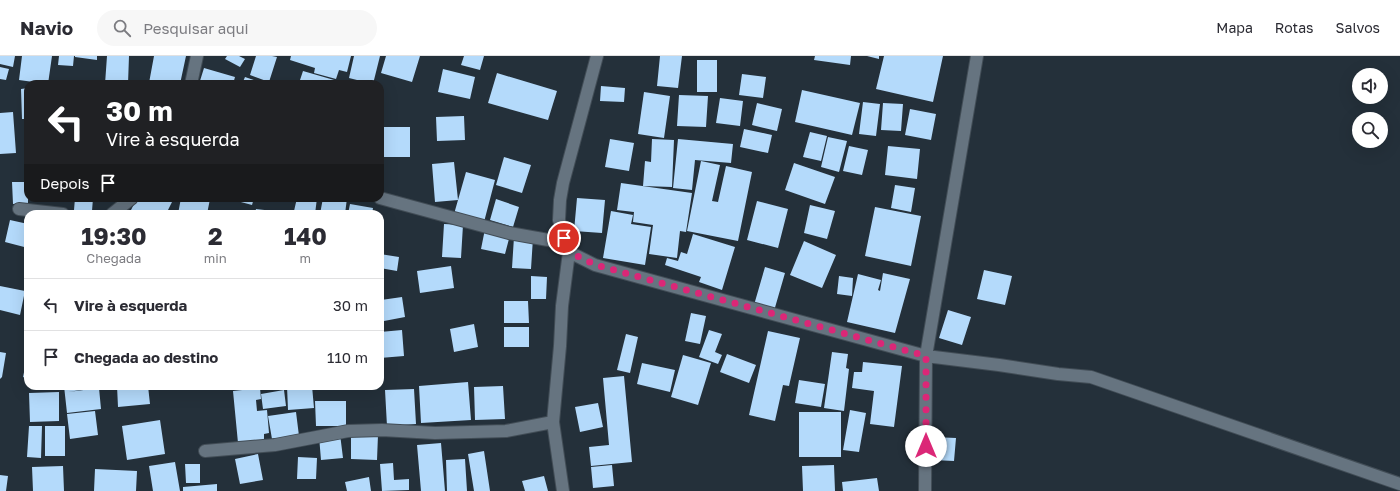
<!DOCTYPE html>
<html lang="pt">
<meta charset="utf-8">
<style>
:root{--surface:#fff;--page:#f7f7f7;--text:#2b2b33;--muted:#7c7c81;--line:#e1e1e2}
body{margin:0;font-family:"Golos Text",sans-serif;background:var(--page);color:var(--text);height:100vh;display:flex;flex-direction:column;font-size:15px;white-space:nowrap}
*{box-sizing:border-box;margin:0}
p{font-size:13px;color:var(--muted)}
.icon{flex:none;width:22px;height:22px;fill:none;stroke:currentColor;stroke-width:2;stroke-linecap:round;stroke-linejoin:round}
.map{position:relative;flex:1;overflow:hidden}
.details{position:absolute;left:24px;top:154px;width:360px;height:180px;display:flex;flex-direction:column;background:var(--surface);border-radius:12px;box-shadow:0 4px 16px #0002}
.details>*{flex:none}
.guide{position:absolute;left:24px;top:24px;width:360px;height:122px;border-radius:12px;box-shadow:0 4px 16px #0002;background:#202124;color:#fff;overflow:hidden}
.buttons{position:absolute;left:1352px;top:12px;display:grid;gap:8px}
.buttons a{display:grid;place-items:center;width:36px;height:36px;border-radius:50%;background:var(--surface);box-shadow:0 4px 16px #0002;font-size:20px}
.pin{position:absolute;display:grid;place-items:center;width:34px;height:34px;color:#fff;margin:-17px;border:2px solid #fff;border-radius:50%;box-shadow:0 1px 4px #0007}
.me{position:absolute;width:44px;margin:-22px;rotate:0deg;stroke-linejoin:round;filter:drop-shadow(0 0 3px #0008)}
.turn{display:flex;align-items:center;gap:14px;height:84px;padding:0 16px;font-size:18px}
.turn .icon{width:52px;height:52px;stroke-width:2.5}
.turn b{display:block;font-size:28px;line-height:34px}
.then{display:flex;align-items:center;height:38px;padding:0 16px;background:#0003;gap:8px;font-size:15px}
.eta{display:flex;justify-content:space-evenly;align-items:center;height:68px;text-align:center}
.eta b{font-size:24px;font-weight:700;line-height:28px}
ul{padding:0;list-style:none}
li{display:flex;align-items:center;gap:12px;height:52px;padding:0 16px;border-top:1px solid var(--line)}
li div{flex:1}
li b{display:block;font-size:15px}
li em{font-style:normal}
header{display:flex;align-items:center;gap:24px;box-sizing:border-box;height:56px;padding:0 20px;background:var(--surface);border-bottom:1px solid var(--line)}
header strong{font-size:19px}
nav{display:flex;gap:22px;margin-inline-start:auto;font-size:14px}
.search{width:280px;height:36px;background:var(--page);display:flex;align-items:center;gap:10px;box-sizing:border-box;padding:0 14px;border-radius:22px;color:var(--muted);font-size:15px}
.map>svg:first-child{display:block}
.building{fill:#b4dafb}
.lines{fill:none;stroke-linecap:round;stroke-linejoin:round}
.street-casing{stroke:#424d56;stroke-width:14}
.street{stroke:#667480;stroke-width:12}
.route{stroke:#db2777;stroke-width:7;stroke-dasharray:0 12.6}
</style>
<header>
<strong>Navio</strong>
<div class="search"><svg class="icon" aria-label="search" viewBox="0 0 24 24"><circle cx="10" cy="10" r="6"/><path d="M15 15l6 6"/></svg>Pesquisar aqui</div>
<nav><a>Mapa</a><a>Rotas</a><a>Salvos</a></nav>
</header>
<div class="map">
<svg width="1400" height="435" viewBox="0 0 1400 435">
<rect width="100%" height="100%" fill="#24303a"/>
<path class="building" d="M0,0H15L13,11L0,8Z
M22,0H52L48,28L19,24Z
M59,0H74L73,10L58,9Z
M75,0H97V4L75,1Z
M107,0H129L128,28H105Z
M154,0H186L180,28L149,27Z
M227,0H239L245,3L240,11L225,3Z
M256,0H272L277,1L269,26L250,19Z
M291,0H351L347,16L339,14L336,23L314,17L315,12L290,4Z
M354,0H380L373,28L349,22Z
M386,0H420L412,26L381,17Z
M464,0H484L480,14L461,9Z
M660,0H682L678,32L657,30Z
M815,0H851L850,9L814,4Z
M867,0H879V3Z
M884,0H943L933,46L876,33Z
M697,4H717V36H697Z
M0,11L9,13L6,24L0,23Z
M204,12L235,21L233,28H199Z
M443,13L475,21L470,43L438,36Z
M303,15L348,28H315L300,24Z
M497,17L557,35L548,64L488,47Z
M742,18L766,21L763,42L739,39Z
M245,21L265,28H242Z
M601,30L625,32L624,46L600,45Z
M28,32V63H22L21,33Z
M802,34L860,47L852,79L795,66Z
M644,36L670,40L664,82L638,78Z
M679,39L708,40L706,71L677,70Z
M720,42L743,45L740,70L716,67Z
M863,46L880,48L876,80L859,78Z
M757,47L782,53L777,75L752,69Z
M883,47L903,48L901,75L881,74Z
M910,53L936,58L931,84L905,79Z
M13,56L16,97L0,98V57Z
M464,60L465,84L437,85L436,61Z
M383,71H410V101H382Z
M744,73L772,79L768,97L740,91Z
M810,76L827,80L821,105L803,101Z
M828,81L847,85L839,116L821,111Z
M610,83L634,87L629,115L605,111Z
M652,83L674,84L672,131L643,130L645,105L651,106Z
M678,83L733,88L731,107L695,104L692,134L673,132Z
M849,90L868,94L862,119L843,115Z
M888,90L920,93L917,123L885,119Z
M504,101L531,109L522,137L496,129Z
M701,105L720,109L712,145L718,146L726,110L752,116L738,185L687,175Z
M454,106L458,144L435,146L432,108Z
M794,107L835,121L825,148L785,134Z
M466,116L495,124L484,166L454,158Z
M12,126H28V147L13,148Z
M621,127L692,137L686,176L680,175L677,202L649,198L653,169L633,166L634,156L617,154Z
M895,129L915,132L911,156L891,152Z
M75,142H93L92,155L74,154Z
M137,142H174L166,158H138L131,154Z
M181,142L210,143L207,158H178Z
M226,142H254L252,149Z
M297,142H317L315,158L294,155Z
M323,142H347L345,158H320Z
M577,142L605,144L602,177L574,175Z
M496,143L519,151L513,171L490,164Z
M757,145L788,153L778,192L747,184Z
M350,148L373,152L372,158H348Z
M810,149L835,155L827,183L804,177Z
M875,151L921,160L911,210L865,200Z
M256,153L290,157V158H255Z
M611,155L633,159L631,168L651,171L645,209L603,202Z
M10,164L28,168V192L5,186Z
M444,168L463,169L461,202L442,201Z
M485,173L510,179L505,198L481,193Z
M693,178L735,191L722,234L699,226L701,221L665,209L667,202L678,205L681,196L687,198Z
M514,181L533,182L531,213L512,212Z
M804,185L836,199L822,232L790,219Z
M380,198L399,201L397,215L380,212Z
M451,210L454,232L420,237L417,215Z
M765,211L785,217L774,255L754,249Z
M984,214L1012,220L1005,249L977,243Z
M883,217L910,223L895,277L847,266L858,218L881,224L878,234L880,235Z
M531,220L547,221L546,243H531Z
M839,220L853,222L852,240L837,238Z
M0,230L25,235L20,259L0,254Z
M402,241L405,261L384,265L381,244Z
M504,245H528L529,267H504Z
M948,254L971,261L962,289L939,282Z
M691,257L706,260L700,288L685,285Z
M474,268L478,291L454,296L450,273Z
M504,271H529V291H504Z
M402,274L404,300L380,302V276Z
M709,274L722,278L715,296L722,299L718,308L699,301Z
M768,275L800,282L789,330L783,329L775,365L749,359Z
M626,278L638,281L630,317L617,314Z
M0,296L6,297L2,321L0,323Z
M832,296L848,298L846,312L849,313L844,355L824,352Z
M727,298L756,309L749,327L720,316Z
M683,299L711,307L698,349L671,341Z
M27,302H28V323L23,321Z
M863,306L902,310L894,371L870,368L874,335L852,332L854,316H862Z
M642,307L675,314L670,336L637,328Z
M624,320L632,406L591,410L589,391L609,389L603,322Z
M799,324L825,328L821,351L795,347Z
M468,326L471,364L421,367L419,330Z
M64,330H86L87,333L68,336L99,332L101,353L67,357Z
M117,330H148L150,348L118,351Z
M287,330H312L314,352L288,354Z
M503,330L505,363L475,364L474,331Z
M260,332L261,343L256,344L257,355L267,354L269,377L264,378V385L238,387L233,335Z
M414,333L416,368L387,370L385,334Z
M284,334L286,350L263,353L261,338Z
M59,336V365L30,366L29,337Z
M315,345H346V370H316Z
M598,347L603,371L580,376L575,351Z
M850,354L866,357L859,396L843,394Z
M95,355L98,379L70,383L67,358Z
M296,356L299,380L272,383L268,360Z
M799,356H841V401H799Z
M160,364L165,398L127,404L122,370Z
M29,370H42L41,402L27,401Z
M45,370H65V400H45Z
M340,378L343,402L321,404L319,380Z
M351,378L378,379L377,404L351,403Z
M933,381L956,382L954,405L933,404Z
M441,387L445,435H421L417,389Z
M484,395L490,435H474L468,398Z
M258,398L263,424L240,428L235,403Z
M298,401L317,402L316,423H297Z
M465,403L467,435H447L446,404Z
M175,406L180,435H153L149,410Z
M393,407L394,424L409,423V434L382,435L380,408Z
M185,408H200V427H186Z
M612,409L614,430L593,432L591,411Z
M834,409L835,435H803L802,410Z
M63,410L64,435H33L32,411Z
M95,413L137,415L136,435H94Z
M0,419L8,420L6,435H0Z
M544,420L548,435H525L522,425Z
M369,421L371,435H347L345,426Z
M877,422L879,435H843L842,426Z
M217,428V435H183V431Z"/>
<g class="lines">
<g class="street-casing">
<path id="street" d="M191,28L197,0
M380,142L509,177L554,185L564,182
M19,153L63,158
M112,158L132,142
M569,196L595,209L926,300L999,309L1058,318L1091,321L1400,428
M205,395L275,389L348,375L382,374L435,377L506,375L553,366
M563,435L553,366L560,290L562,250L569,196L559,164L560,144L563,127L597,0
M925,435L926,300L977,0"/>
</g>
<use href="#street" class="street"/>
</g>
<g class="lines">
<path class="route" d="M564,182L569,196L596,209L926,300V390"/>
</g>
</svg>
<div class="buttons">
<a><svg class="icon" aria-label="sound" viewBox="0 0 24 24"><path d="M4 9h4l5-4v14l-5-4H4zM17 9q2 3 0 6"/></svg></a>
<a><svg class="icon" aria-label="search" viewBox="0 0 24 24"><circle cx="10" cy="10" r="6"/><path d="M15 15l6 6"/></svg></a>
</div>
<div class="pin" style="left:564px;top:182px;background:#d93025"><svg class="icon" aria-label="arrive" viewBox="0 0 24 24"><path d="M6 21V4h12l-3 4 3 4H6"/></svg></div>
<svg class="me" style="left:926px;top:390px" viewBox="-20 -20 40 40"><circle r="19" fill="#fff"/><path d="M0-13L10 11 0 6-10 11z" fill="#db2777"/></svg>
<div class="guide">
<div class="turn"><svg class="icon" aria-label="left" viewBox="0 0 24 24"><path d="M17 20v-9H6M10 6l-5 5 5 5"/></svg><div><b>30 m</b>Vire à esquerda</div></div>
<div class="then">Depois<svg class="icon" aria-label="arrive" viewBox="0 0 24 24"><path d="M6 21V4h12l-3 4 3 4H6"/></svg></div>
</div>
<section class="details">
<div class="eta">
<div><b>19:30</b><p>Chegada</p></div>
<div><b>2</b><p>min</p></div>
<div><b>140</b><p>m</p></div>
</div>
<ul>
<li><svg class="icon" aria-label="left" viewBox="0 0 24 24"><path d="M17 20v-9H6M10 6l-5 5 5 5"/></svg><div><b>Vire à esquerda</b></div><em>30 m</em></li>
<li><svg class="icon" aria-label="arrive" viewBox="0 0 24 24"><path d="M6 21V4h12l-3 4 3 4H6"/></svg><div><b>Chegada ao destino</b></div><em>110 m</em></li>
</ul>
</section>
</div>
